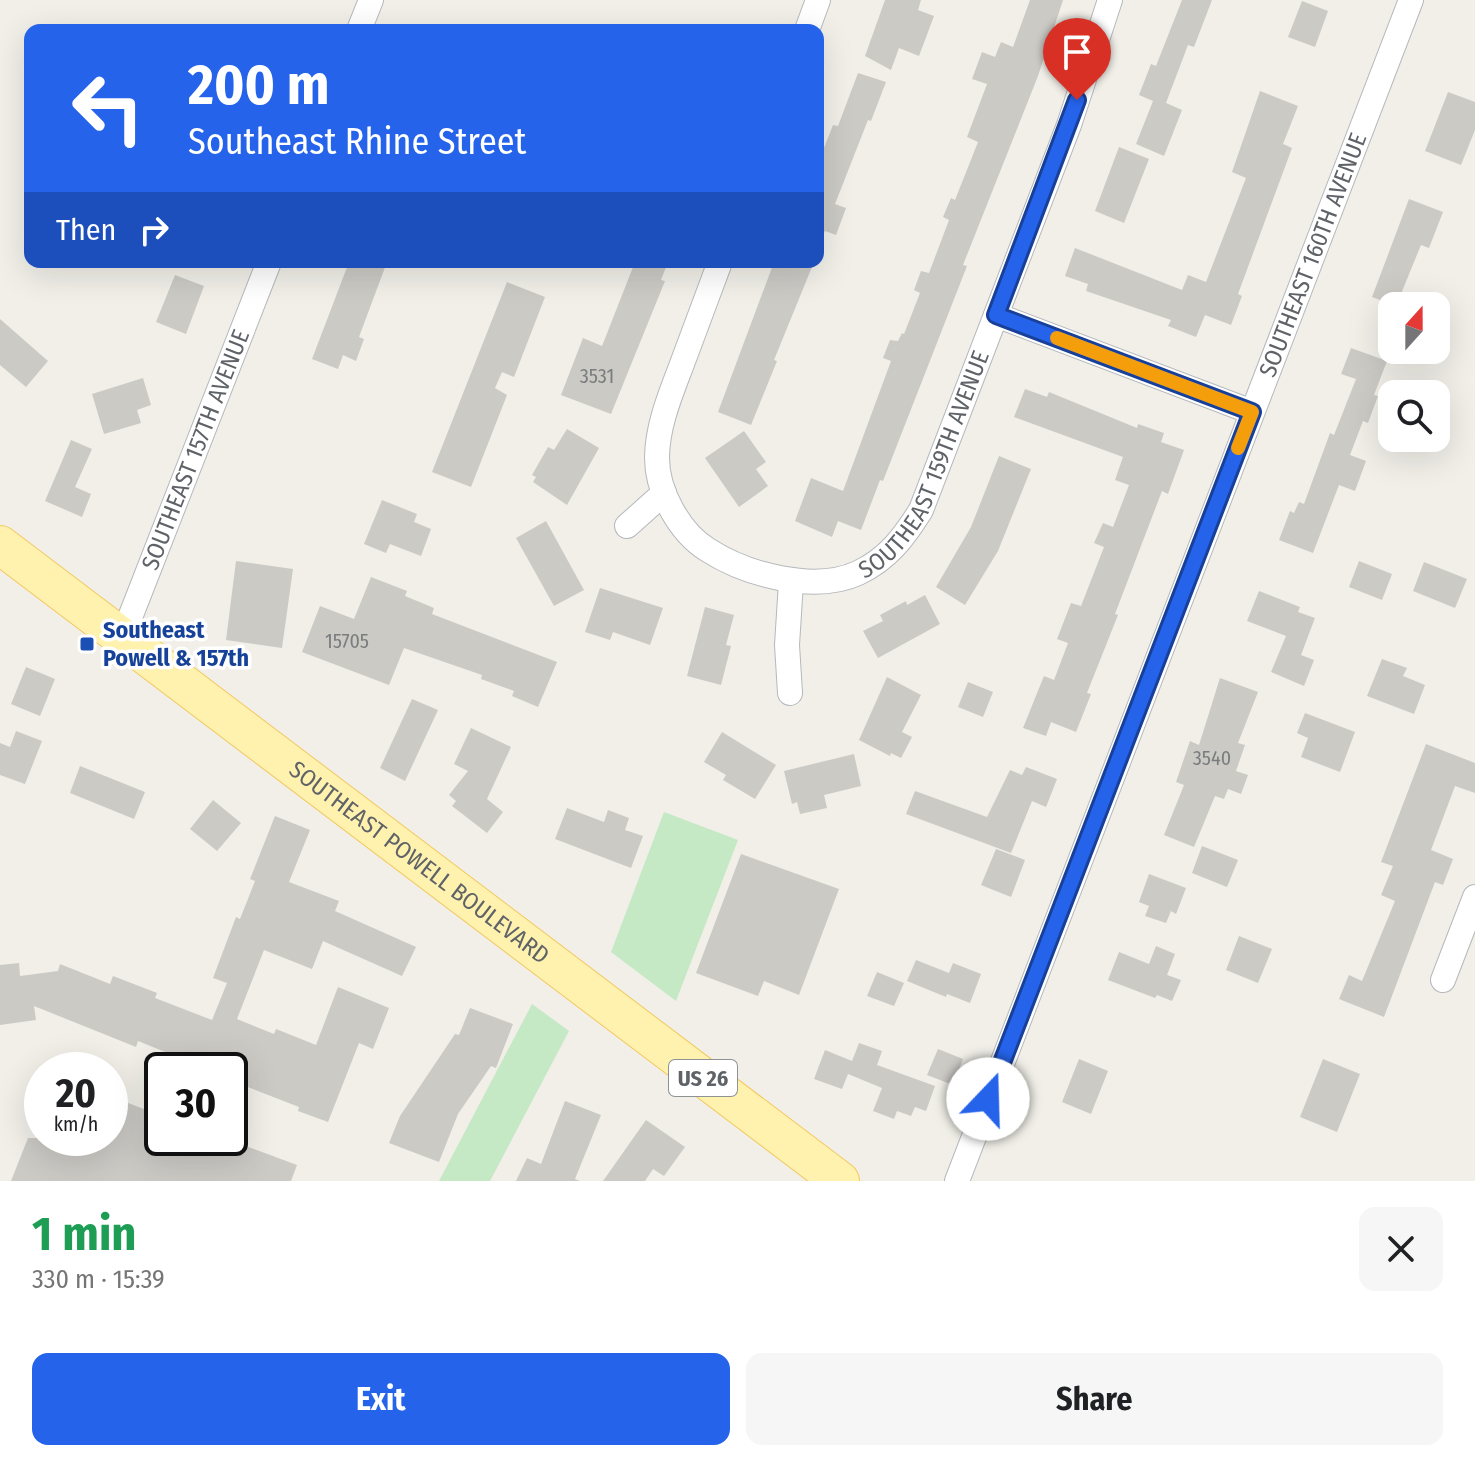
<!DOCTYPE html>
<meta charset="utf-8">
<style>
:root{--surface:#fff;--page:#f6f6f6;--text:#202124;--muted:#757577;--accent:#2563eb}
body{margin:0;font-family:"Fira Sans Condensed",sans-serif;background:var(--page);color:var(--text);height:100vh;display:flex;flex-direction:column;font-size:30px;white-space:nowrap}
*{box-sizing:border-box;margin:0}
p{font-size:26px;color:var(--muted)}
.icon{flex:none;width:44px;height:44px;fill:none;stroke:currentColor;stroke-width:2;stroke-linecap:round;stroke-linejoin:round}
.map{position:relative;height:1181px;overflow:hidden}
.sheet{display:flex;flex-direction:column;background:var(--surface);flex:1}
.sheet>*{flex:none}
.banner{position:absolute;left:24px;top:24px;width:800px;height:244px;border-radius:16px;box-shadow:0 8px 32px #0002;background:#2563eb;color:#fff;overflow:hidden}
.needle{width:52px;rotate:21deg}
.fabs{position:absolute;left:1378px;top:292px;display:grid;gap:16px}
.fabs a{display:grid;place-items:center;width:72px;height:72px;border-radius:16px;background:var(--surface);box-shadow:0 8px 32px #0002;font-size:40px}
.speed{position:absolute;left:24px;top:1052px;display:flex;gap:16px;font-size:40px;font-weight:700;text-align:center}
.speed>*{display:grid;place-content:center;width:104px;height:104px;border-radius:50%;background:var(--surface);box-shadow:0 8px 32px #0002;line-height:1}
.speed small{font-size:20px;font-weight:400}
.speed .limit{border:4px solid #111;border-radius:12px;background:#fff;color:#111}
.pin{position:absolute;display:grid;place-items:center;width:68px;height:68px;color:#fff;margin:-82px -34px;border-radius:50% 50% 50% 0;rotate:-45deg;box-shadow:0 0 8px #0007}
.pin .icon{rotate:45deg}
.me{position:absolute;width:88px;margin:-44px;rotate:21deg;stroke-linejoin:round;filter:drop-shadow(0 0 6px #0008)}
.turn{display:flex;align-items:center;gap:28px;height:168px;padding:0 32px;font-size:36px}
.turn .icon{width:104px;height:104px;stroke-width:2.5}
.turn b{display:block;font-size:56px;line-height:68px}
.then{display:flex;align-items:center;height:76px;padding:0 32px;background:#0003;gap:16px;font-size:30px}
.round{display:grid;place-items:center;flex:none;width:84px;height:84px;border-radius:16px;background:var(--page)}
.headline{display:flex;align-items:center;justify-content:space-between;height:136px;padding:0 32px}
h1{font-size:48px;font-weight:700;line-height:60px;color:#1e9e55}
.cta{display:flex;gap:16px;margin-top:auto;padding:16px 32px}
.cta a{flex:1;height:92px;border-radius:16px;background:var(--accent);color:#fff;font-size:32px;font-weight:700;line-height:92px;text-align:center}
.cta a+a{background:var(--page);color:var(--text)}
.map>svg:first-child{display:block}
.green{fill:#c5e8c5}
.building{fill:#cccac5}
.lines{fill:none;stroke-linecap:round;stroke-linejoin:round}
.street-casing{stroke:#b5b8bc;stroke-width:26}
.primary-casing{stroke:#f2c960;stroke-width:40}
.street{stroke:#fff;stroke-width:24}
.primary{stroke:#fff2af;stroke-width:38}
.route-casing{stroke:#184099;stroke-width:20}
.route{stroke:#2563eb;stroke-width:14}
.slow{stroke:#f59e0b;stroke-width:14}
.transit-dot{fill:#1a4fb4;stroke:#fff;stroke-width:3}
.labels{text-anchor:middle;stroke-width:7;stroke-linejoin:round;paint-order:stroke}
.number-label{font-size:20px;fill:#7a7d7f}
.shield{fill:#fff;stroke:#8f9295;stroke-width:2}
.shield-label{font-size:22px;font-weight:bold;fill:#5f6368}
.street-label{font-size:24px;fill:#5f6368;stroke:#fff}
.transit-label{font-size:24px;font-weight:bold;fill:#164399;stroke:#fff;text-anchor:start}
</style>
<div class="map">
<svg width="1475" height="1181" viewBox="0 0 1475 1181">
<rect width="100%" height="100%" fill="#f1efe8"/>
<path class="green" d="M664,812L738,840L676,1001L611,952Z
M532,1004L569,1031L490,1181H439Z"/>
<path class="building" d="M885,0H921L918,10L934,16L919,56L899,48L891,70L865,56Z
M1030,0H1063L1038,76L963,265L967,266L883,481L880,480L861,530L838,521L832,537L795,521L811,478L843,491L891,361L883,358L890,340L898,341L902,333L904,334L920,293L914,290L921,271L929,273L949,220L943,217L951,198L955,200L978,142L967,137L987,84L972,79L982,52L995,57L1001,42L1013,47Z
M1182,0H1212L1194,47L1188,45L1166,103L1182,110L1164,156L1136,144L1153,101L1139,95L1151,64L1156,66Z
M1302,1L1328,11L1315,47L1288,37Z
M858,73L886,82L871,121L868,120L835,204L846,208L836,235L825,231L818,244V163L833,125L838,126Z
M1260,91L1298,106L1283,144L1292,148L1238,294L1242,296L1231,325L1205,315L1196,337L1168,326L1171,320L1086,291L1088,284L1065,276L1075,248L1182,290L1188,275L1206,282L1246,178L1232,172Z
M1448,92L1475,102V130L1461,165L1425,151Z
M1119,147L1149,159L1124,223L1095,211Z
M1409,199L1443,212L1429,248L1421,245L1396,306L1372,297Z
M349,262H387L359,337L364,339L356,361L343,355L338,369L312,359Z
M635,262H668L661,280L665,281L611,414L561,395L583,338L602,346Z
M774,262H814L774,360L777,361L751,425L718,412Z
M175,275L204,286L186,334L156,322Z
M507,282L545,297L514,377L502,372L495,388L507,395L471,487L432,472Z
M0,319L48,361L26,387L0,365Z
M1351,348L1387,361L1374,395L1378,396L1368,423L1363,421L1350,455L1366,461L1355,491L1339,485L1313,553L1279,540L1290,511L1294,513L1299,502L1304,504L1330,433L1334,435L1356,379L1341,374Z
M143,378L151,405L137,410L141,423L104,434L92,394Z
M1025,389L1047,397L1049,392L1137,428L1138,424L1164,433L1161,442L1184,450L1168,494L1162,491L1115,614L1118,615L1087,693L1091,694L1076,732L1051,722L1046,736L1023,728L1044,676L1054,680L1068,643L1057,639L1071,603L1081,606L1104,547L1094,543L1103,523L1113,527L1129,485L1115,480L1123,457L1014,417Z
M567,429L599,448L567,505L533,482L536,477L532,475L548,447L554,450Z
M744,431L766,462L756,469L768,486L739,507L705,458Z
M71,440L92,449L75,487L91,494L82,517L45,501Z
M999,456L1031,469L998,551L965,605L936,587L971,527Z
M382,500L417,514L414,522L431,529L421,556L390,544L386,553L364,544Z
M546,521L584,590L554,606L516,538Z
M236,561L293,569L282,648L226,640Z
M1359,561L1392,574L1382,600L1349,587Z
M1424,562L1467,579L1455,608L1413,591Z
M371,577L407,591L405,596L434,608L432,614L557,662L538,707L512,696L514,691L481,679L482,675L404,648L389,685L302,652L320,606L354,619Z
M600,588L663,608L650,645L613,632L610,640L585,632Z
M1259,591L1300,607L1298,612L1315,618L1301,655L1314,660L1304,686L1271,672L1286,636L1247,621Z
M925,595L940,624L878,658L863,631L883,621L880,615L906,601L907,605Z
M705,607L734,615L726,645L731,646L721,685L687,676Z
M1382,659L1407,668L1403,676L1425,685L1414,714L1367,696Z
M26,667L55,679L40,716L11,704Z
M887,677L921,695L902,732L912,737L901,758L891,753L890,756L859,740Z
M1220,678L1258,692L1238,743L1245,745L1236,771L1248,775L1241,794L1228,789L1224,799L1215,796L1194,847L1164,835L1184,785L1176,782L1190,741L1199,745Z
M968,682L993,692L983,717L958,707Z
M412,699L438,710L405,781L380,768Z
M1305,713L1355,732L1340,772L1301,757L1308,738L1297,733Z
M471,728L511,747L487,799L503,812L487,833L452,806L456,801L449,795L468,771L454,764Z
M16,731L42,741L25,784L0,775V743L10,747Z
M722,732L776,765L755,799L723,780L726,775L704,762Z
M1426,744L1475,763V793L1455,786L1431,850L1453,859L1443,885L1435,882L1384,1017L1339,999L1349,975L1362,981L1395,901L1381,895L1393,866L1381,862Z
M854,754L861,786L824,795L827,808L800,814L797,802L792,804L784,771Z
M80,766L145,792L134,819L70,793Z
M1026,767L1057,779L1046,807L1032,801L1011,853L906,814L915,791L987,817L1010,770L1022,775Z
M213,800L241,823L217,851L190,829Z
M567,808L604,822L608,810L629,818L625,830L643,836L631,868L555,839Z
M275,816L310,830L289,882L339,901L335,911L416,947L402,976L323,941L312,969L264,950L237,1019L274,1034L276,1029L316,1045L338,987L389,1008L373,1049L359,1043L328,1122L298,1111L299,1107L230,1080V1070H193L195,1064L138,1041L136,1047L34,1006L36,1020L0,1025V965L19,963L20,976L58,971L60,964L110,984L113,976L157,993L155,998L212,1020L227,983L213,978L236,917L240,919L255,881L250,879Z
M1202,846L1238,860L1227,887L1192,873Z
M996,849L1025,860L1011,897L981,885Z
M741,854L839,889L799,995L764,981L758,996L696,973Z
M1149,874L1186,888L1176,914L1171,911L1166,923L1145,916L1149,906L1139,902Z
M1239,936L1272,949L1258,983L1226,970Z
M1156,946L1175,954L1167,975L1181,980L1172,1001L1157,995L1155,998L1108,980L1119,952L1149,964Z
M916,960L949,973L953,963L981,974L970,1003L947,994L946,997L907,981Z
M877,972L904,983L894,1006L867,996Z
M470,1008L513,1024L496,1068L491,1066L458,1114L439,1162L389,1143L400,1116L455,1034L459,1035Z
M859,1043L882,1051L877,1065L935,1086L926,1111L915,1107L911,1116L897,1111L894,1119L873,1111L882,1088L848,1074L842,1089L814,1079L825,1050L852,1061Z
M938,1049L963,1059L953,1085L927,1075Z
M1079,1059L1108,1071L1091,1114L1062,1102Z
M1323,1059L1360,1074L1337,1132L1300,1117Z
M110,1096L162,1116V1138H206L233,1149L235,1142L297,1165L291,1181H11L28,1138H75L101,1148L105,1138H110Z
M565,1101L601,1115L575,1179L580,1181H516L527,1158L541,1164Z
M646,1120L685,1147L664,1176L653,1169L645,1181H603Z"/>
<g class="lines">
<g class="street-casing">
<g id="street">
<path d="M359,30L371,0"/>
<path d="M807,30L818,0"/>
<path id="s1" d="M720,262C707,296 695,330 682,364C671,393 657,426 657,458C657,491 679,532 708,550C747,575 815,593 858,573C888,559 904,537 921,510L1069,125L1110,0"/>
<path d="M996,315L1252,412"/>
<path d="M627,526L664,493"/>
<path id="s2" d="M122,638L269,262"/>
<path d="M790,693L787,645L791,582"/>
<path d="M1443,980L1475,897"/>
<path id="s3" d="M957,1181L1411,0"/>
</g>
</g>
<g class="primary-casing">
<g id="primary">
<path id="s4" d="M0,545L840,1181"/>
</g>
</g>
<use href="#street" class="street"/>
<use href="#primary" class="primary"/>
</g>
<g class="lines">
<g class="route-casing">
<path id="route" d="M988,1099L1252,412L996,315L1077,100"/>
</g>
<use href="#route" class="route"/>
<path class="slow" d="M1057,338L1252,412L1238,448"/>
</g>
<rect class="transit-dot" x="79" y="636" width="16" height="16" rx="4"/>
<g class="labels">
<g class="number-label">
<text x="597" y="383">3531</text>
<text x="347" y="648">15705</text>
<text x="1212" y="765">3540</text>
</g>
<rect class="shield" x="669" y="1060" width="68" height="36" rx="6"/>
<g class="shield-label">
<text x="703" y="1086">US 26</text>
</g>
<g class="street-label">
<text dy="8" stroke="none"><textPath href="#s3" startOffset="992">SOUTHEAST 160TH AVENUE</textPath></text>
<text dy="8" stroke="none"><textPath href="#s2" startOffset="202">SOUTHEAST 157TH AVENUE</textPath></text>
<text dy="8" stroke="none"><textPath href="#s1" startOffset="604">SOUTHEAST 159TH AVENUE</textPath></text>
<text dy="8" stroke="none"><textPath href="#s4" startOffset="526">SOUTHEAST POWELL BOULEVARD</textPath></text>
</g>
<g class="transit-label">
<text x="103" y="638">Southeast<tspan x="103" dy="28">Powell &amp; 157th</tspan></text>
</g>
</g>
</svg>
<div class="fabs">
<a><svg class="needle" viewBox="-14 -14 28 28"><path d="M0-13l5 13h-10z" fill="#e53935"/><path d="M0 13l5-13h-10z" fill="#757577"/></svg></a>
<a><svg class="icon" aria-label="search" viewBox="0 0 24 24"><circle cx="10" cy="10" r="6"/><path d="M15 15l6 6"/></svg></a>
</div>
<div class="speed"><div>20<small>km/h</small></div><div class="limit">30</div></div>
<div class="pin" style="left:1077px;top:100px;background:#d93025"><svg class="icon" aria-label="arrive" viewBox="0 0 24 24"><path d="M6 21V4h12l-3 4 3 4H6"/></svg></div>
<svg class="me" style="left:988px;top:1099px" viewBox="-20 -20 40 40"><circle r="19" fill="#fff"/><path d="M0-13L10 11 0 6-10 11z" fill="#2563eb"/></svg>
<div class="banner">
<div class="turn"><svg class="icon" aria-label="left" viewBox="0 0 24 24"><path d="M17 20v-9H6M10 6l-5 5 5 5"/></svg><div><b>200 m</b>Southeast Rhine Street</div></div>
<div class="then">Then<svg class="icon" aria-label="right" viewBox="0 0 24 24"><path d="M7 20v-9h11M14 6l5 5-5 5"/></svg></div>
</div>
</div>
<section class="sheet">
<div class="headline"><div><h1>1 min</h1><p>330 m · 15:39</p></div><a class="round"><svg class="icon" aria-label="close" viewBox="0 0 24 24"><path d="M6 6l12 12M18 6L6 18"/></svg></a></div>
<div class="cta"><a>Exit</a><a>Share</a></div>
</section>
